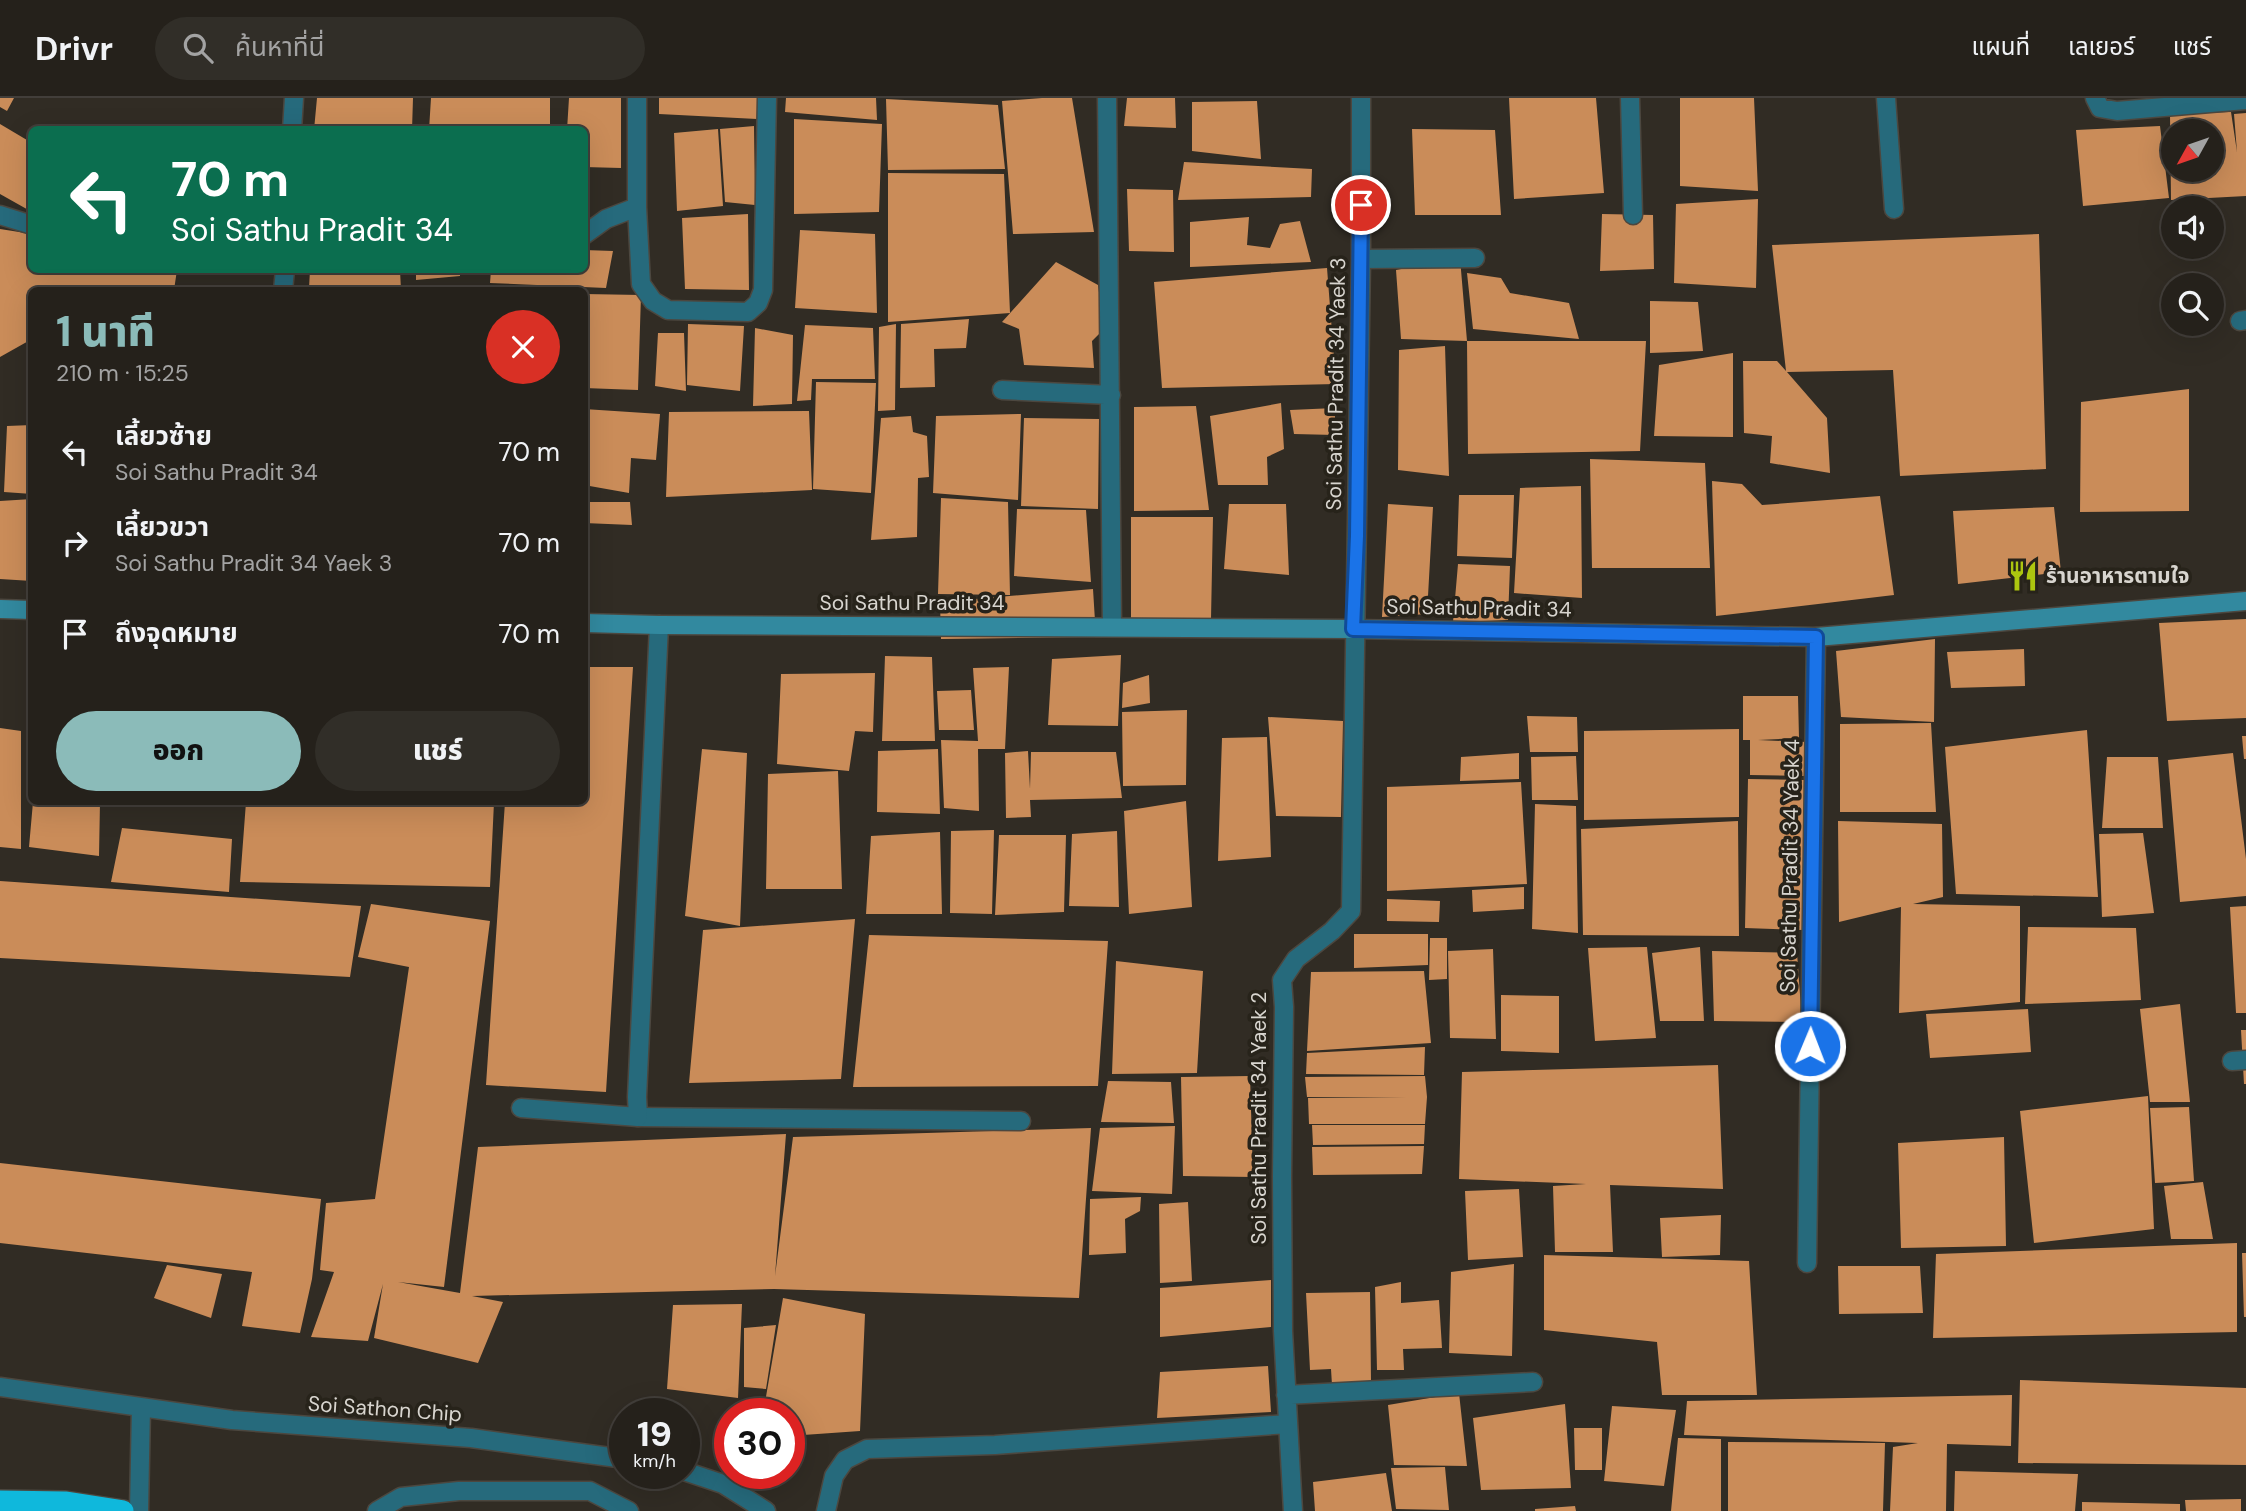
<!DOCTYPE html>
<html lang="th">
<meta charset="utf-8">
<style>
:root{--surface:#25211b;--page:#312e28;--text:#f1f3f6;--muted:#a3a3a3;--line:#423e3a;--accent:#8bbbb9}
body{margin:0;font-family:"DM Sans","Noto Sans Thai",sans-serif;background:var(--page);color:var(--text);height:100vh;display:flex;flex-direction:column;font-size:26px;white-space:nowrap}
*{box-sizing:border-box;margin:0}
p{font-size:23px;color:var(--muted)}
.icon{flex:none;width:38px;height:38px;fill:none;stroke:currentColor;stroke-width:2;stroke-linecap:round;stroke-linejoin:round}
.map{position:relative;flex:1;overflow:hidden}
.drawer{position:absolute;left:28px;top:189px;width:560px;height:518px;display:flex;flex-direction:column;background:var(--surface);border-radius:10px;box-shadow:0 7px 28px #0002,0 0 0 2px var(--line)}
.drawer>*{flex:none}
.banner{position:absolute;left:28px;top:28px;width:560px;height:147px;border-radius:10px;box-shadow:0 7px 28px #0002,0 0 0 2px var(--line);background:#0b6e4f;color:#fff;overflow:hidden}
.needle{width:46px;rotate:230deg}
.buttons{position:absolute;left:2161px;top:21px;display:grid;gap:14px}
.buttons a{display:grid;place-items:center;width:63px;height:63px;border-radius:50%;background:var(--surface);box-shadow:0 7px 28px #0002,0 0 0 2px var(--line);font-size:35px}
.speed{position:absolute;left:609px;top:1300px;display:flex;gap:14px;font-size:35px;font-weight:700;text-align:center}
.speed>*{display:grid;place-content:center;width:91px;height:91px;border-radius:50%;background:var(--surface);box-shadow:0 7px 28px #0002,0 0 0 2px var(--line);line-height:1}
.speed small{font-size:18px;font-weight:400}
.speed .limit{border:10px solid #d22;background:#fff;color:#111}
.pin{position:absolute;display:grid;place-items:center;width:60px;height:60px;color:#fff;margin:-30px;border:4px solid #fff;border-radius:50%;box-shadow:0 2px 7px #0007}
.me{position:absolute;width:77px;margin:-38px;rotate:1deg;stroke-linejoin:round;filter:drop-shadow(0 0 5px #0008)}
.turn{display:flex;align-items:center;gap:24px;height:147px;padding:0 28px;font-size:32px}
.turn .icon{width:91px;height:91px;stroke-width:2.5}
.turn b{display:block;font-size:49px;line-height:60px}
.round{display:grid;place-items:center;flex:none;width:74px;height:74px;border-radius:37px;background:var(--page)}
.head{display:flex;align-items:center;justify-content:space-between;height:119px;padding:0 28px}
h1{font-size:42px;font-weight:800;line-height:52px;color:var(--accent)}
.action{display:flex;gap:14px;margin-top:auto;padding:14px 28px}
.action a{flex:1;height:80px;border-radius:42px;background:var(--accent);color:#111;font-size:28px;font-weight:800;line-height:80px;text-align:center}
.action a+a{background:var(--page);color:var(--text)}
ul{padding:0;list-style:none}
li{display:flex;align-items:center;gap:21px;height:91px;padding:0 28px}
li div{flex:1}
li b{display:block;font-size:26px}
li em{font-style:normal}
header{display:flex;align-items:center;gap:42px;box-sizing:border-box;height:98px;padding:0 35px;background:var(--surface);border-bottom:2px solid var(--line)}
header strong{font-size:33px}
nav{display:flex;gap:38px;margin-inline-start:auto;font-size:24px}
.search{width:490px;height:63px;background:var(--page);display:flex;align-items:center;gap:18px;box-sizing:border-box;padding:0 24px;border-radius:38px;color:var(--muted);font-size:26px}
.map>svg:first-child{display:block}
.building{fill:#ca8c59;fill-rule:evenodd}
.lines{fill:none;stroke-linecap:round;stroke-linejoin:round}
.lane-casing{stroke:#4c473f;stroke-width:21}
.street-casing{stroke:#4c473f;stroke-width:21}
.secondary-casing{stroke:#4c473f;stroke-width:21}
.highway-casing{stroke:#4c473f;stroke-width:24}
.lane{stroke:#266a7c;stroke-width:18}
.street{stroke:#266a7c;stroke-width:18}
.secondary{stroke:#32899f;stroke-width:18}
.highway{stroke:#0fb8dc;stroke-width:21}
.route-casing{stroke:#114b97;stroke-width:18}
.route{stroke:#1a73e8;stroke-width:12}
.labels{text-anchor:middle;stroke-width:7;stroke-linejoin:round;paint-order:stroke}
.street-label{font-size:21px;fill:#d8d5cf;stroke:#27231a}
.poi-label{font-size:21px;font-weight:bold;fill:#d8d5cf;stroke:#27231a;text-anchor:start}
</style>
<header>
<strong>Drivr</strong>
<div class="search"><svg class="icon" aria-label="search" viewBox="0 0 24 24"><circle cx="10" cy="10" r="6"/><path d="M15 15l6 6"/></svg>ค้นหาที่นี่</div>
<nav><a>แผนที่</a><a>เลเยอร์</a><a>แชร์</a></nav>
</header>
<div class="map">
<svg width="2246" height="1413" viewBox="0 0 2246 1413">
<rect width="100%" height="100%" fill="#312c24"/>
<path class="building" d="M0,0H14L7,13L0,9Z
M317,0H413L412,32H314Z
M431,0H550V32H429Z
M569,0H621V70L584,69V32H567Z
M659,0H757V21L659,16Z
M786,0H876L877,22L785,14Z
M1042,0H1072L1094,134L1013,136L1002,3Z
M1127,0H1175L1176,30L1124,28Z
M1509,0H1596L1604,95L1514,101Z
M1680,0H1754L1758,93L1680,88Z
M886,1L998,7L1005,71L888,72Z
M1257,3L1261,61L1192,53V4Z
M2231,14L2237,54L2234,16L2246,15V98L2171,102L2170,16ZM2174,33H2212V72H2174Z
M794,21L882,26L879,114L794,116Z
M0,26L32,45V114L0,96Z
M754,28L755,107L725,104L720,31Z
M2160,28L2169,100L2083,108L2076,32Z
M718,31L723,108L677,113L674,35Z
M1412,31L1495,32L1501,117H1415Z
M1184,64L1312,71L1311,99L1178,102Z
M888,75L1004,76L1010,215L888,224Z
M1127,91L1173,92L1174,154L1129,153Z
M1758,101L1756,190L1674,185L1676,106Z
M748,116L749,192L685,191L682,120Z
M1602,116L1653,117L1654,171L1600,173Z
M1249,119L1247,147L1270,150L1280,126L1300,123L1311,164L1190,169V124Z
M0,131L32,136V172H177L174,192H32V241L0,259Z
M800,132L875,136L877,215L795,210Z
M2039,136L2046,371L1900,378L1893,272L1787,274L1827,320L1830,375L1770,365L1772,338L1744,335L1743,263H1777L1786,273L1772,147Z
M584,152L613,153L606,190L490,185L491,172H584Z
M1460,160L1467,243L1401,241L1396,172Z
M1056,164L1098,187L1104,231L1092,243L1094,270L1024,267L1019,231L1002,224Z
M1327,170L1336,286L1162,290L1154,184Z
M310,172H400L401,192L309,190Z
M416,172H460V178L416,182Z
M1467,175L1501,180L1510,195L1569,205L1579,241L1473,231Z
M584,196L641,197L638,292L584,290Z
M1650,203L1698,204L1703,253L1650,255Z
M969,221L966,250L934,251L935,289L900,290L901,226Z
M688,226L744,228L740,293L687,287Z
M896,226L895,312L878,313L879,229Z
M805,227L873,230L875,281H812L811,302L797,303Z
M755,230L793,237L792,306L753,308Z
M658,235H684L686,293L655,288Z
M1467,243H1646L1640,353L1468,356Z
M1445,248L1449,378L1398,372L1399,252Z
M1733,255V339L1654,338L1659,267Z
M816,284L876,285L871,395L813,391Z
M2189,291V413L2080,414L2081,304Z
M1281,305L1284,351L1267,359L1268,387H1218L1210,318Z
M1196,308L1209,412L1134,413V309Z
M1335,310V337L1294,336L1290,312Z
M584,311L660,316L656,362L631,360L629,395L584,387Z
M809,313L812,392L666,399L669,314Z
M1021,316L1018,402L933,395L936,318Z
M911,318L913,334L927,338L929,379L918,380L917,439L871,442L881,320Z
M1024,320L1099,321L1098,411L1021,408Z
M32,327V396L4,394L7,328Z
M1590,361L1705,365L1710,470H1592Z
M1712,383L1742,386L1762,407L1880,398L1894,497L1716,518Z
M1581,388L1582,500L1514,495L1520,390Z
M1459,397H1514L1512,460L1457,458Z
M941,400L1008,404L1010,497L938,496Z
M32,401V483L0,481V403Z
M584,404H630L632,427L584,425Z
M1229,406H1286L1289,477L1224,471Z
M1388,406L1433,409L1427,516L1382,519Z
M2054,409L2061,474L1958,486L1953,413Z
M1017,411L1086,412L1091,484L1014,478Z
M1131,419H1213L1211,521L1131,522Z
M1458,466L1510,468L1508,522L1453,524Z
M1093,491L1096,539L941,541L940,504Z
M2246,521V620L2167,623L2159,525Z
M1935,541L1934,624L1841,619L1836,553Z
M2024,551L2025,588L1951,590L1947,554Z
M1121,557L1118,628L1048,627L1052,561Z
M885,558L932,559L935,643H882Z
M584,569H633L606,994L486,987L505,704H584Z
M1009,569L1005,651H978L979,713L944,710L941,642L978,643L973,570Z
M875,575L873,634L855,633L849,673L777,666L781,576Z
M1149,577L1150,605L1122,610L1123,585Z
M971,592L974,632H939L937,593Z
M1743,598H1798L1799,640L1758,642L1807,644L1808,678L1750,677V642H1743Z
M1187,612L1186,687L1123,688L1122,614Z
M1527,618L1577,619L1578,654H1530Z
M1268,619L1343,623L1341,719L1276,718Z
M1931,625L1936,714H1840V626Z
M0,630L21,633V751L0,749Z
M1739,631V719L1584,722V633Z
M2087,632L2098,799L1956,796L1945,649Z
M2242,638H2246V661H2244Z
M1267,639L1271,759L1218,763L1222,640Z
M702,651L747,655L740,828L685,818Z
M938,651L940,716L877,714L878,653Z
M1028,653L1030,691L1031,654H1116L1122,700L1030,702L1031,719L1006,720L1005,655Z
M1519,655V681L1460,683L1461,659Z
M2233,655L2246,761V798L2180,804L2168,662Z
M1576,658L1578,702H1532L1531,659Z
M2107,659H2158L2163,730H2102Z
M838,673L842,791H766L768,676Z
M1748,681L1804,682L1803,832L1745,830Z
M1521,684L1527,786L1387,793V689Z
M1186,703L1192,809L1129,816L1124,713Z
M33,704H100L99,758L29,749Z
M246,704H494L490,789L240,784Z
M1535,706L1576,708L1578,835L1532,831Z
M1738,723L1739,838L1583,837L1581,731Z
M1838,723L1942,726L1943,799L1913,806L2020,808V904L1899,915L1901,809L1839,824Z
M122,730L232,741L229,794L111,784Z
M994,732L992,816L950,815L951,733Z
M1117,733L1119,809L1069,808L1072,736Z
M940,734L942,816H866L871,738Z
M2143,735L2154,815L2102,819L2099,736Z
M999,737H1066L1064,814L995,817Z
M0,783L361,808L350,879L0,860Z
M1524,789V811L1473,814L1472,792Z
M1387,801L1440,803L1439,824L1387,823Z
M371,806L490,823L444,1189L398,1184L460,1195L478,1049L786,1036L775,1178L793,1039L1091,1030L1079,1200L774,1191L472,1198L503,1204L478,1265L374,1240L383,1186L368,1243L311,1239L334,1174L320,1172L326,1105L375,1101L409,869L358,859Z
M2246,808V915H2236L2230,809Z
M855,821L841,981L689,985L703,832Z
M2028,829L2136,830L2141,902L2025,906Z
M1354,836H1428V867L1354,870Z
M869,837L1108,843L1098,988L853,989Z
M1430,840H1447V881L1429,882Z
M1647,849L1656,940L1595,943L1588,850Z
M1700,849L1704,923H1660L1652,855Z
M1493,851L1496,941L1450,940L1448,853Z
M1712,853L1797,855L1802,924L1714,923Z
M1116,863L1203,873L1197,975L1112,976Z
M1424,873L1431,945L1307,953L1311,874Z
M1501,897L1559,898V955L1501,953Z
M2180,906L2190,1004H2150L2140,911Z
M2028,911L2031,954L1930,960L1926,916Z
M2241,932H2246V986H2244Z
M1425,949L1424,977L1306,976L1307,955Z
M1718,967L1723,1091L1610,1087L1613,1154H1555L1553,1088L1586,1086L1459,1081L1462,974Z
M1250,978L1253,1079L1183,1078L1181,979Z
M1425,978L1427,999L1425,1026H1309L1308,1000L1406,999H1307L1305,979Z
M1108,983L1171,984L1174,1025L1101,1024Z
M2148,998L2154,1131L2034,1145L2020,1013Z
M2189,1009L2194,1083L2155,1085L2150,1010Z
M1312,1027H1425L1424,1046L1313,1047Z
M1175,1028L1172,1096L1092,1093L1100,1030Z
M2004,1039L2006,1148L1901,1150L1898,1045Z
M1424,1048L1422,1076L1313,1077L1312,1049Z
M0,1065L321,1101L312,1181L300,1235L242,1228L252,1174L0,1145Z
M2203,1084L2213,1141H2171L2164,1088Z
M1519,1091L1523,1159L1468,1162L1465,1093Z
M1141,1099L1140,1113L1125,1121L1126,1155L1089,1157L1090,1101Z
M1188,1104L1192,1183L1160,1185L1159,1106Z
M1721,1117L1720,1157L1662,1159L1660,1120Z
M2237,1145V1234L1933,1240L1936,1156Z
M2242,1155H2246V1219H2244Z
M1544,1157L1749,1163L1757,1297H1662L1657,1244L1544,1232Z
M1514,1166L1512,1258L1449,1255L1451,1174Z
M167,1167L222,1176L211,1220L154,1200Z
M1838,1168H1920L1923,1215L1839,1216Z
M1271,1182V1229L1160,1239V1190Z
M1401,1184V1205L1439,1202L1442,1250L1403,1251L1404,1272H1377L1375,1189Z
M1370,1194L1371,1283L1332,1287L1331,1271L1310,1272L1306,1195Z
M783,1200L865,1216L860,1333L789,1338V1316H763Z
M742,1206L738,1300L667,1291L673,1207Z
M776,1227L766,1291L744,1289V1230Z
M1268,1268L1271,1314L1157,1320L1160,1274Z
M2020,1282L2246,1290V1367L2018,1365Z
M1459,1295L1467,1368L1394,1367L1388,1307Z
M2012,1297L2011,1348L1947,1346L1946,1413H1890L1893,1349L1918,1345L1684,1337L1687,1303Z
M1565,1306L1571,1390L1481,1392L1473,1320Z
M1612,1308L1676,1312L1664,1388L1604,1383Z
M1574,1330H1602V1372H1575Z
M1678,1340L1721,1341V1413H1671Z
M1728,1344L1885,1345L1883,1413H1728Z
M1445,1369L1449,1412L1396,1411L1391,1370Z
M1955,1373L2078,1376L2075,1413H1954Z
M1386,1375L1392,1413H1315L1313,1384Z
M2241,1401V1413H2186L2185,1402Z
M2082,1404L2180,1406V1413H2082Z
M1575,1408L1576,1413H1535V1411Z"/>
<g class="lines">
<g class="lane-casing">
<path id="lane" d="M292,32L294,0
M0,117L32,127
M283,192L285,172
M2232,963L2246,962
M638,1019L1021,1023
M377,1413L401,1399L459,1393H590L629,1413"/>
</g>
<g class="street-casing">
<path id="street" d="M637,0V109L641,186L653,203L668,212L748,214L758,205L763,192L767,0
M1107,0L1112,529
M1630,0L1633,117
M1886,0L1894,111
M2095,0L2100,10L2117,13L2246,2
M584,137L606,121L637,109
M1361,161L1475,160
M2240,223L2246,222
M1002,292L1111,297
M521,1010L638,1019L637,999L659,527
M1807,1165L1816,539
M0,1289L232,1322L471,1340L625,1361
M1286,1297L1533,1284
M684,1373L723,1386L766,1413
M139,1413L141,1309
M826,1413L834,1378L845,1362L867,1351L995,1347L1288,1326
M1293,1413L1283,1233L1282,1078L1284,909L1282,882L1296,861L1332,833L1351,813L1361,161V0"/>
</g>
<g class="secondary-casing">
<path id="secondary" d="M0,511L32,512
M584,525L659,527L1353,531L1816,539L2246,503"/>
</g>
<g class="highway-casing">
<path id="highway" d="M0,1403L65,1404L123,1413"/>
</g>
<use href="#lane" class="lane"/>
<use href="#street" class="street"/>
<use href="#secondary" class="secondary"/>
<use href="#highway" class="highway"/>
</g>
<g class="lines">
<g class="route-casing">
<path id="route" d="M1361,107L1357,438L1353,531L1816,539L1810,948"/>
</g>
<use href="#route" class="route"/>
</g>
<defs>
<g id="restaurant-bare" transform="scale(2.415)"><path d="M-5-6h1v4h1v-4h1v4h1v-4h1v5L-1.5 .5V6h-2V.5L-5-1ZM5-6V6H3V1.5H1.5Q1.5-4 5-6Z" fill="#adc60f" stroke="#27231a" stroke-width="2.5" paint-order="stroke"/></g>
</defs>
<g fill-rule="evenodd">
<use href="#restaurant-bare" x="2023" y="478"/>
</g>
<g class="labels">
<g class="street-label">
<text transform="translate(1336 286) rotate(-89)" y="7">Soi Sathu Pradit 34 Yaek 3</text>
<text x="912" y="512">Soi Sathu Pradit 34</text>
<text transform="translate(1479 510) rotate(1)" y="7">Soi Sathu Pradit 34</text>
<text transform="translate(1790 768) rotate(-89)" y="7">Soi Sathu Pradit 34 Yaek 4</text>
<text transform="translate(1259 1020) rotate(-90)" y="7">Soi Sathu Pradit 34 Yaek 2</text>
<text transform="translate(385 1311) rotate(4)" y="7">Soi Sathon Chip</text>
</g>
<g class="poi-label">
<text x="2046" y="485">ร้านอาหารตามใจ</text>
</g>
</g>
</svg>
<div class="buttons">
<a><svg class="needle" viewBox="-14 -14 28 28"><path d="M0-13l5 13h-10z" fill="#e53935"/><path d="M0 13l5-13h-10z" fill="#a3a3a3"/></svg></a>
<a><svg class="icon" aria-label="sound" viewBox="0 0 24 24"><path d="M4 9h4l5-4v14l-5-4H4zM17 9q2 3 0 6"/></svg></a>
<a><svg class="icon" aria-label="search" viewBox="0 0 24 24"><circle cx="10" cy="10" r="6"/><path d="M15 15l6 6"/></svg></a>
</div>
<div class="speed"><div>19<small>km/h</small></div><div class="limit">30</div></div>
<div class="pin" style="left:1361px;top:107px;background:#d93025"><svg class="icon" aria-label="arrive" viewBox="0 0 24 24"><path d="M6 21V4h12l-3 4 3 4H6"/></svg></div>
<svg class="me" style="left:1810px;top:948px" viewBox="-20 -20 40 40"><circle r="17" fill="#1a73e8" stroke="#fff" stroke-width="3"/><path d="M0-11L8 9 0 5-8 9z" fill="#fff"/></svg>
<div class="banner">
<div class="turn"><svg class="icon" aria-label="left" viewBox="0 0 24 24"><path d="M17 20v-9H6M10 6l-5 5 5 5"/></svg><div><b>70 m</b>Soi Sathu Pradit 34</div></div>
</div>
<section class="drawer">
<div class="head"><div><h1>1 นาที</h1><p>210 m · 15:25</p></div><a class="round" style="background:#d93025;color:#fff"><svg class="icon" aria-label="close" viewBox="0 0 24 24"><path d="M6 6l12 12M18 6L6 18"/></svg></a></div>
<ul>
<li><svg class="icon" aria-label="left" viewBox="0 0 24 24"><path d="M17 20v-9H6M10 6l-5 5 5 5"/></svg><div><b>เลี้ยวซ้าย</b><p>Soi Sathu Pradit 34</p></div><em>70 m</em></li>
<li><svg class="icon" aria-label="right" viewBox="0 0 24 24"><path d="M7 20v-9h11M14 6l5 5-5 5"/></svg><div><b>เลี้ยวขวา</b><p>Soi Sathu Pradit 34 Yaek 3</p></div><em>70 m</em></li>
<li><svg class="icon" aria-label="arrive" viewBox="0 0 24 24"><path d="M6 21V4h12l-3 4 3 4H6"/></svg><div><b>ถึงจุดหมาย</b></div><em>70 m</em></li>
</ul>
<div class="action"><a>ออก</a><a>แชร์</a></div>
</section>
</div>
